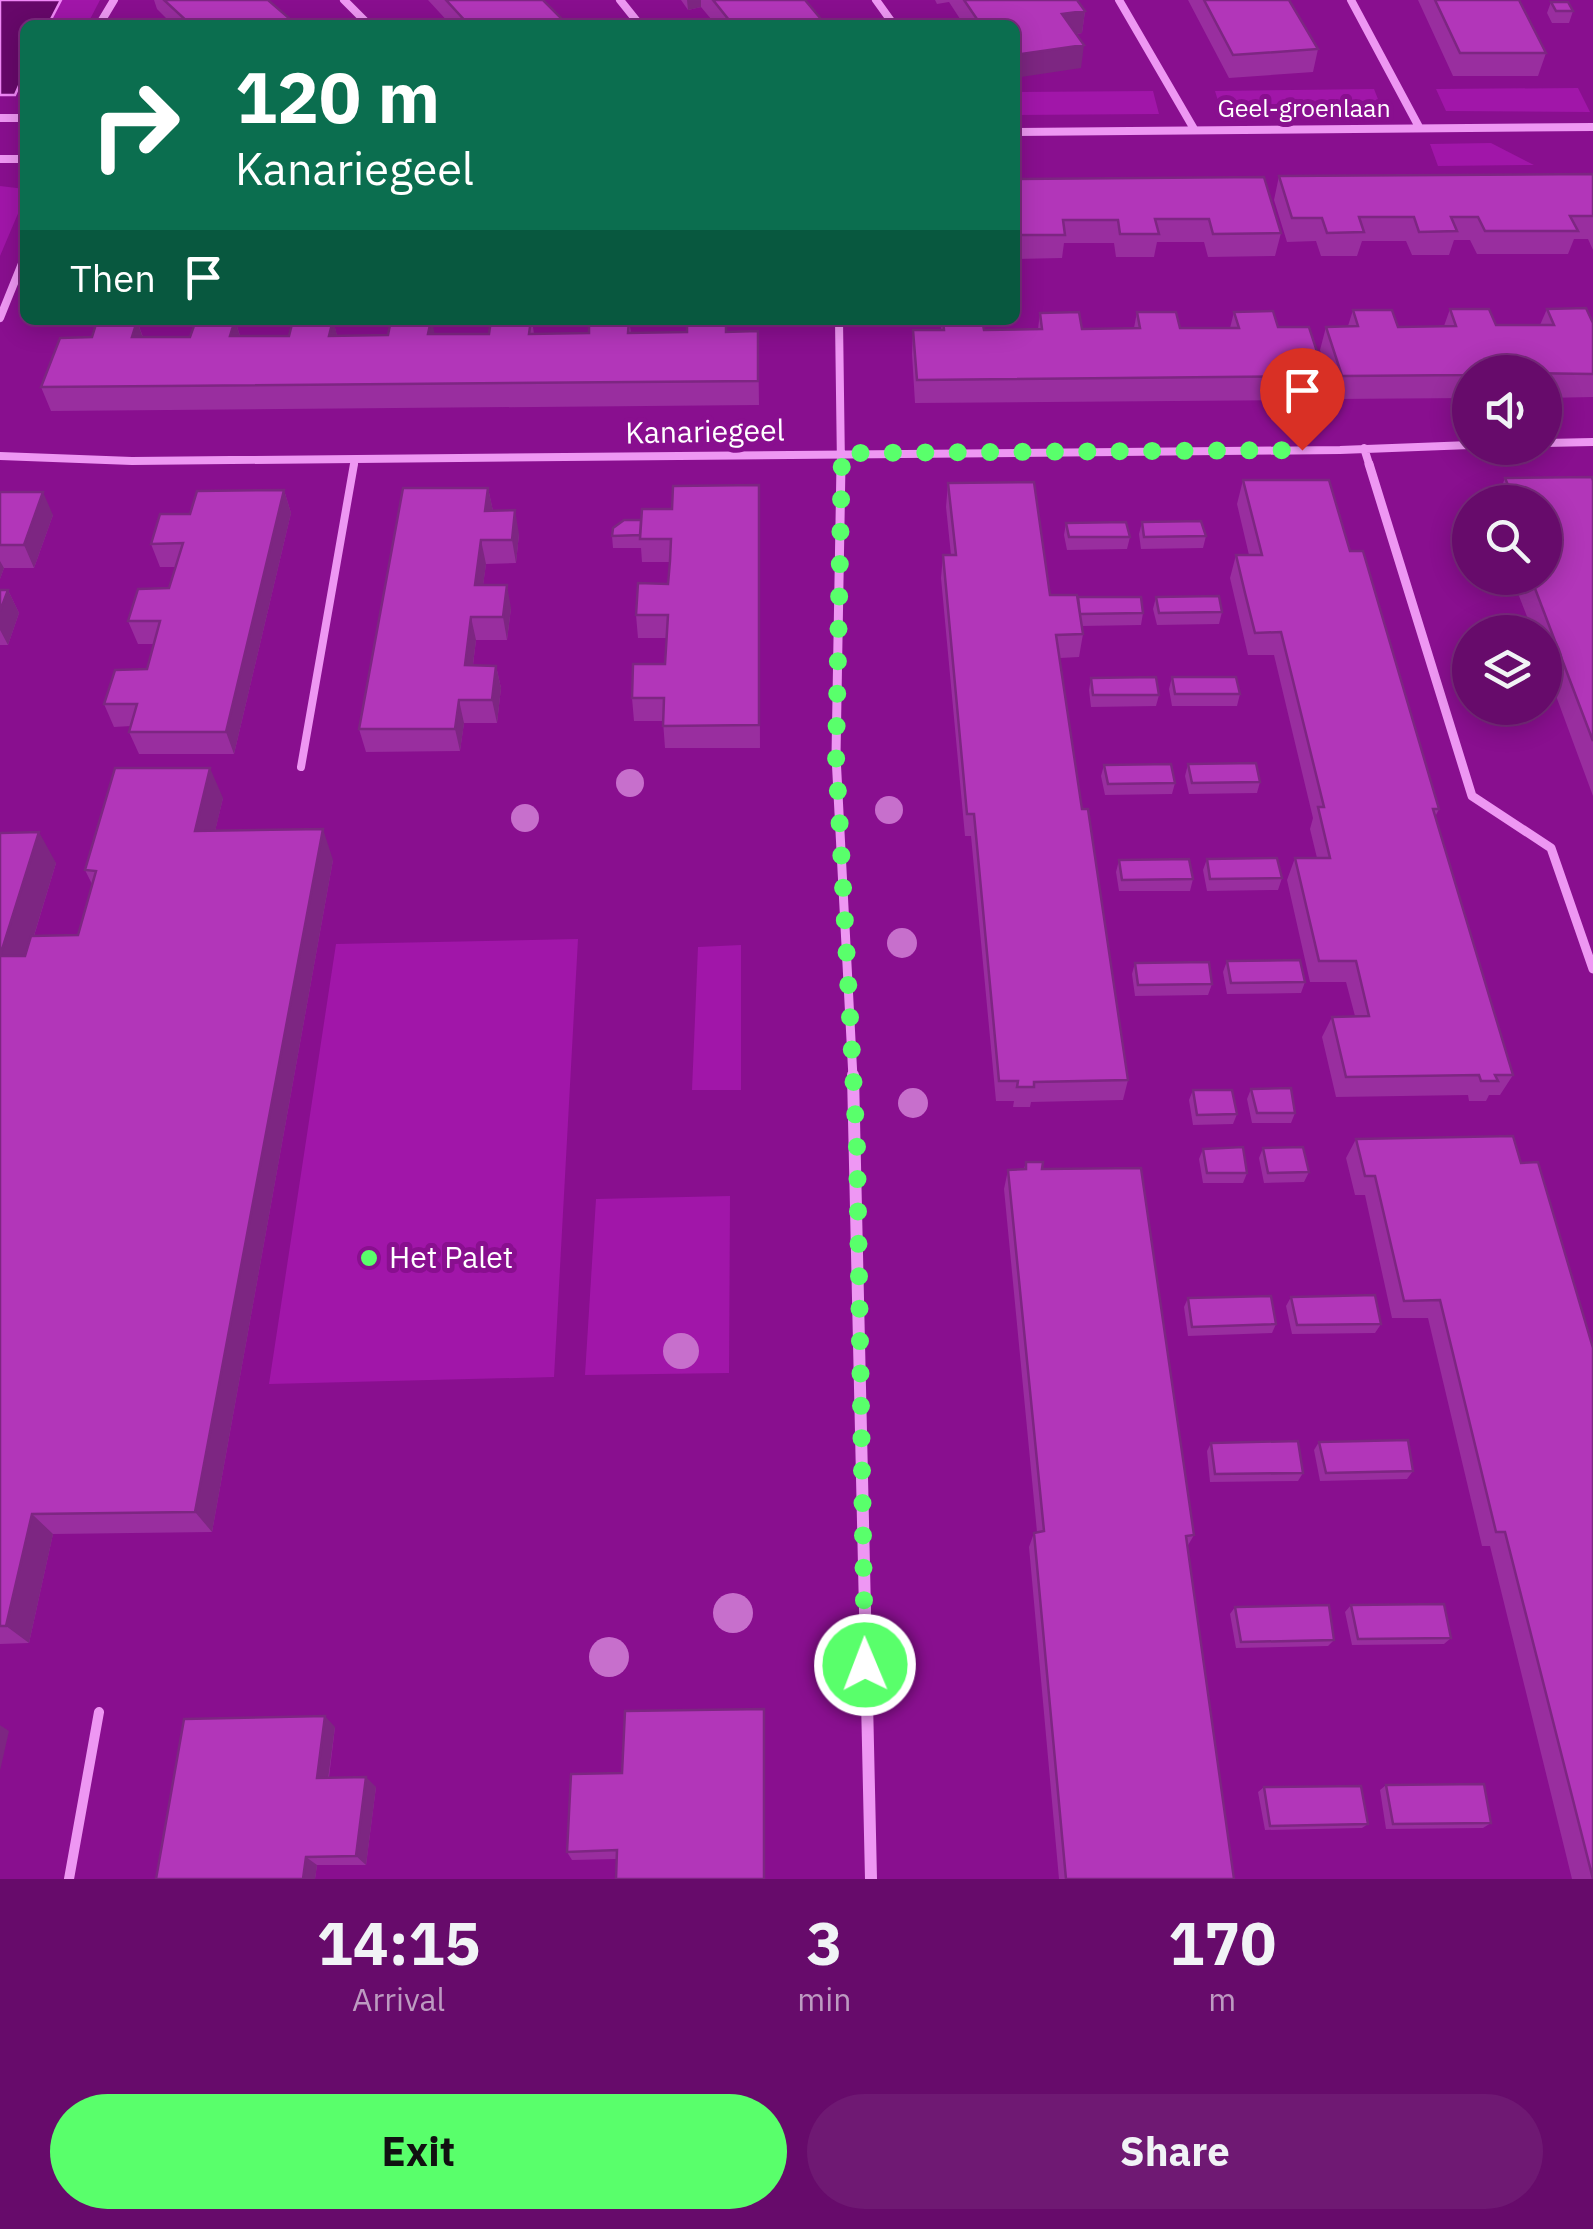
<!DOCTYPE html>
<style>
:root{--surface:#670b6b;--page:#6f1973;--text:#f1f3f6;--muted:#bd9bc1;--line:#7a2b7e;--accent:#59ff6b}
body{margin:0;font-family:"IBM Plex Sans",sans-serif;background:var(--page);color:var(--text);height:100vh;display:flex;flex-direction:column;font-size:38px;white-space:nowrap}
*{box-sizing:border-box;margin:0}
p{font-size:32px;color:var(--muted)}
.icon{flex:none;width:55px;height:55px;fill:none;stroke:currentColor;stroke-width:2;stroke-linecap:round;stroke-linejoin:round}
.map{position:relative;height:1879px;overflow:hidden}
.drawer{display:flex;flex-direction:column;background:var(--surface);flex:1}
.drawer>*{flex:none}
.guide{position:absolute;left:20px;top:20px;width:1000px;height:305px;border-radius:15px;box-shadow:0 5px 25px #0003,0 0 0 2px var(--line);background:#0b6e4f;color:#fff;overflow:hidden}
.tools{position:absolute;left:1452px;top:355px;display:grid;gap:20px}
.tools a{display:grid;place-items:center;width:110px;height:110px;border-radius:50%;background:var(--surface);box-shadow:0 5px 25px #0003,0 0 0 2px var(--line);font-size:50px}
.pin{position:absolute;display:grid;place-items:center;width:85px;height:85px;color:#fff;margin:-102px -42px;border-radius:50% 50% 50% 0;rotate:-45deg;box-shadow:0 0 10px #0007}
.pin .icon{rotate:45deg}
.me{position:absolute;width:110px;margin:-55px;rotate:359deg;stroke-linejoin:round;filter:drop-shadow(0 0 8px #0008)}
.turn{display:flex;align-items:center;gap:35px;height:210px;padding:0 50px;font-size:45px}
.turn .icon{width:130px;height:130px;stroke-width:2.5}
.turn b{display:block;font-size:70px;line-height:85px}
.then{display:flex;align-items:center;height:95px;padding:0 50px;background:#0003;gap:20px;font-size:38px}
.eta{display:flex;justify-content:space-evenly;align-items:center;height:170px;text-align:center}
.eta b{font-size:60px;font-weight:700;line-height:70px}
.action{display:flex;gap:20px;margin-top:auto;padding:20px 50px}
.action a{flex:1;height:115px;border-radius:60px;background:var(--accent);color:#111;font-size:40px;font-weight:700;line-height:115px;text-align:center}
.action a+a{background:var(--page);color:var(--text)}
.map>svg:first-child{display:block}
.green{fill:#a116a9}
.water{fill:#67086a;stroke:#f088f7;stroke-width:2.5}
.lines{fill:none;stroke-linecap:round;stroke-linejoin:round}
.pedestrian-far2{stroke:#ee97f3;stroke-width:6}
.pedestrian-far1{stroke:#ee97f3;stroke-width:8}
.pedestrian{stroke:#ee97f3;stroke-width:10}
.minor-far2{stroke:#ee97f3;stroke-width:8}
.minor-far1{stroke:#ee97f3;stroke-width:9}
.minor{stroke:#ee97f3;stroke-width:12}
.tree{fill:#c76fcc}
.wall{fill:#992e9f}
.shaded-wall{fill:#7d2682}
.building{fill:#b236b9;stroke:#7d2682;stroke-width:2.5}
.route{stroke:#59ff6b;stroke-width:18;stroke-dasharray:0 32.4}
.poi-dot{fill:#59ff6b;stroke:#890f8f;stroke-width:4}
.labels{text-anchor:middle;stroke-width:10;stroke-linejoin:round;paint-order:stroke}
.far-street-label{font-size:25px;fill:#fff;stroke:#890f8f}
.street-label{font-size:30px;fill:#fff;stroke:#890f8f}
.poi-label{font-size:30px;fill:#fff;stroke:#890f8f;text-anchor:start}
</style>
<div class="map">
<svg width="1593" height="1879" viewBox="0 0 1593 1879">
<rect width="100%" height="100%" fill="#890f8f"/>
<path class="green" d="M61,0H100L87,25H48Z
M1578,88L1590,112L1446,111L1436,89Z
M1374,89L1383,112L1222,114L1215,91Z
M1153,91L1159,114L1015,115V92Z
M1491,143L1534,165L1438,166L1430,144Z
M0,186L25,189V197L0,256Z
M578,939L554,1377L269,1384L336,944Z
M741,945V1090H692L698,947Z
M730,1196L729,1373L585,1375L596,1199Z"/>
<path class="water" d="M0,0H61L48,25H25V72L15,95H0Z"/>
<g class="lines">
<path class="pedestrian-far2" d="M354,467L355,459"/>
<path class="pedestrian-far1" d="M301,767L354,464"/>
<path class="pedestrian" d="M69,1879L99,1712"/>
<path class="minor-far2" d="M344,0L369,25
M620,0L640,25
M876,0L894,25
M1119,0L1194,129
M1351,0L1419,127
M99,25L114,0
M0,118H25
M1015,132L1593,127
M0,159H25
M0,318L25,256
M839,320L841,467
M1545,443L1593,442
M1364,448L1370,467
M0,456L132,461L1340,450L1470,445"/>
<path class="minor-far1" d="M841,464L836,756L853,1078
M1369,464L1472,796L1551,848L1593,969"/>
<path class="minor" d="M853,1075L871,1879"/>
</g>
<g class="tree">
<circle cx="630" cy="783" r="14"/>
<circle cx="889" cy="810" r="14"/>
<circle cx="525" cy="818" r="14"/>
<circle cx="902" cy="943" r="15"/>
<circle cx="913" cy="1103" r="15"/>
<circle cx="681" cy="1351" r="18"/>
<circle cx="733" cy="1613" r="20"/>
<circle cx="609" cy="1657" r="20"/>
</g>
<path class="wall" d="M154,0H268L297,25H173L157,9Z
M428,0H543L568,25H451Z
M681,0H805L826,25H716L701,7L688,10Z
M935,0H1077L1085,11L1082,33L1077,34L1081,68L1015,25H964L949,2L937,4Z
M1188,0H1289L1318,49L1313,72L1229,78Z
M1418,0H1519L1546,53L1538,76H1453Z
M1551,2L1573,11L1569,23H1552L1547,13Z
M1593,174V250L1588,239H1574L1568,254H1477L1470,240H1454L1449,255H1412L1406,241H1362L1357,256H1321L1316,241L1287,242L1274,200L1279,176Z
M1015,179L1281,233L1275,256L1208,257L1204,242H1157L1154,257H1116L1114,243H1064L1062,258L1015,259Z
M1450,309L1496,325H1540L1547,309L1593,323V397L1545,398V372H1470V398L1335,399L1320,350L1326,327L1348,326L1353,310L1398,327L1444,326Z
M1137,312L1180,328H1230L1234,312L1278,327L1325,376L1318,400L915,403L912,354L913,330H941L942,320H982L984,330L1038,329L1040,313L1082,329L1134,328Z
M235,320L240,336H289L333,320L337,336L489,334L532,320L534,334L589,333L629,320L631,333L687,332L726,320L727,332L758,331L759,405L51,411L41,387L92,337L137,321L143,337H190Z
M1505,478L1593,481V796L1545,666V632H1533L1512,578H1545V502H1496Z
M1243,480L1350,551L1439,809L1435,817L1513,1075L1500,1095H1489L1486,1101H1469L1468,1095L1336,1097L1322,1037L1332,1017L1355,1016L1346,982H1310L1287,880L1295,858H1317L1310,829L1313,818L1274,655H1248L1230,578L1236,555H1249L1237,504Z
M948,483L1050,595L1143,613L1141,625L1082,626L1083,634L1079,657L1060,658L1082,809L1128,1080L1123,1100L1031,1102L1030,1107H1013L1014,1101H996L971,836H965L941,578L943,555H951L946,507Z
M759,485L760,748H665L663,721H634L632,698L665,664L667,638H638L636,615L668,584L670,562H642L641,548H613L612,536L641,520L672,509Z
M488,488L493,511L519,534L516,563L486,564L483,585L511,608L507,640H476L473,665L496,666L501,688L497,723H464L460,751L366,752L359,729Z
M284,490L291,513L234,754H139L129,732L131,726L114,727L104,704L147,669L154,644H138L128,621L169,588L176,567H160L151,544L190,514Z
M0,492L53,515L34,568H4L0,579Z
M1142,522L1206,536L1203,548L1141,549L1139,534Z
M1066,523L1130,537L1127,549L1067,550L1064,535Z
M0,590H8L19,613L8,645H0Z
M1156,597L1222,612L1219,624L1157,625L1153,609Z
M1172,677L1240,694L1237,706H1172L1169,689Z
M1091,678L1159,695L1156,706L1091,707L1089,690Z
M1188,764L1260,782L1257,793L1189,794L1185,776Z
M1104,765L1175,783L1172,794L1105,795L1101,776Z
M223,798L215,831L333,860L212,1532L53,1534L29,1643L0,1644V833L56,863L34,936L78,935L92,884L85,870Z
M1207,859L1282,878L1278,890L1207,891L1203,870Z
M1119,860L1193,879L1190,891H1119L1116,872Z
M1227,961L1305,982L1301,993L1227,994L1223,972Z
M1135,963L1212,984L1208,995L1135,996L1132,974Z
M1251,1089L1295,1113L1291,1123H1252L1247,1099Z
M1193,1090L1237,1114L1233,1124L1193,1125L1189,1100Z
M1513,1136L1593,1879H1572L1490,1546H1482L1428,1318H1392L1365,1195H1355L1346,1158L1356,1139Z
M1263,1148L1309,1172L1304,1182L1264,1183L1259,1158Z
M1203,1149L1247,1173L1243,1183H1203L1199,1159Z
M1026,1162L1042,1169L1194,1535L1187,1547L1234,1879H1059L1029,1547L1034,1533L1037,1532L1004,1189L1008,1170L1024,1169Z
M1291,1297L1381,1324L1375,1333L1292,1334L1286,1306Z
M1188,1298L1276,1324L1272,1333L1188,1336L1184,1307Z
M1319,1442L1413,1471L1407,1479L1320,1481L1314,1450Z
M1211,1443L1303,1473L1298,1481L1210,1482L1207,1451Z
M1351,1605L1451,1638L1444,1644L1352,1645L1345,1612Z
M1235,1607L1334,1640L1328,1646L1236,1648L1230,1614Z
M335,1727L329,1777L376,1787L366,1865H317L315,1879H156Z
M571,1774L765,1879L617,1859L572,1860L567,1852Z
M1386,1785L1491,1823L1483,1828L1386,1829L1380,1790Z
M1264,1787L1368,1824L1362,1828L1265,1830L1258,1792Z"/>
<path class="shaded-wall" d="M687,0H701V7L688,10Z
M1085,11L1082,33L1059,37L1062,14Z
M1084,45L1081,68L1015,78V55Z
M235,320L242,343L230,336Z
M333,320L339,343L329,336Z
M431,320H432L436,341L428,334Z
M137,321L145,344L132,337Z
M488,488L493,511H485Z
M284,490L291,513L234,754L226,732Z
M43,492L53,515L34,568L24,545Z
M515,510L519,534L516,563L512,540Z
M481,540L486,564L480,608L475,585Z
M0,561L4,568L0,579Z
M507,585L511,608L507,640L503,617Z
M8,590L19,613L8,645L0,630V611Z
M471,617L476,640L470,688L465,665Z
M496,666L501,688L497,723L492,700Z
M459,700L464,723L460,751L455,729Z
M210,768L223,798L208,861L195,831Z
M323,829L333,860L212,1532L195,1512Z
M39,832L56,863L19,985L0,956Z
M32,1514L53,1534L29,1643L6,1626Z
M325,1716L335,1727L327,1787L317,1778Z
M0,1725L9,1731L0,1771Z
M366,1777L376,1787L366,1865L356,1856Z
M306,1857L317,1865L315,1879H303Z"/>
<path class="building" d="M164,0H268L297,25H191Z
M446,0H543L568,25H469Z
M713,0H805L826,25H733Z
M964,0H1077L1085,11L1062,14L1084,45L1015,55V25H981Z
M1204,0H1289L1318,49L1233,55Z
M1435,0H1519L1546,53H1460Z
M1551,2H1568L1573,11H1556Z
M1593,174V216H1570L1578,231H1485L1478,217H1451L1457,231L1419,232L1414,217H1359L1364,232L1327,233L1322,218H1292L1279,176Z
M1264,177L1281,233L1213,234L1209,219H1155L1159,234H1120L1118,220H1063L1065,235H1015V179Z
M1586,308L1593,323V374L1470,372V375L1342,376L1326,327L1358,326L1353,310H1392L1398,327L1456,326L1450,309H1489L1496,325H1554L1547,309Z
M1273,311L1278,327H1309L1325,376L917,380L913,330H944L943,320H982L984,330L1042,329L1040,313L1079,312L1082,329L1140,328L1137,312H1176L1180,328H1239L1234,312Z
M196,320H235L230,336H289L293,320H333L329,336L388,335L391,320H431L428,334H489L491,320H531L529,334L589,333V320H629L628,333L687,332V320H726V332L758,331V381L41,387L60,338L92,337L97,321H137L132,337H190Z
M1592,477L1593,481V741L1531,578H1545V502H1515L1505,478Z
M1243,480H1329L1350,551H1363L1439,809H1433L1513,1075H1495L1498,1081H1481L1479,1075L1346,1077L1332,1017L1369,1016L1356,961H1319L1295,858H1330L1318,807H1324L1281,632L1255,633L1245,593L1236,555H1262Z
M1034,482L1050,595H1077L1083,634L1056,635L1082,809H1088L1128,1080L1034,1082V1087H1017L1018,1081H999L974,814H967L943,555H956L948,483Z
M759,485V725L663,726L664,698H632L633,664H665L668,615H636L638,583L668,584L670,561L671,539H640L642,509H672L673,486Z
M403,488H488L485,511L515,510L512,540H481L475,585H507L503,617H471L465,665L496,666L492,700H459L455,729H359Z
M284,490L226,732H129L137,704H104L115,670L147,669L160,621H128L138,589L169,588L183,543L151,544L160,514H190L197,491Z
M0,492H43L24,545H0Z
M624,520H641L640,535L612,536L613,528Z
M1201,521L1206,536L1144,537L1142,522Z
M1126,522L1130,537H1069L1066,523Z
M0,590H8L0,611Z
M1219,596L1222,612L1159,613L1156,597Z
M1078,597H1141L1143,613L1080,614Z
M1156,677L1159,695H1093L1091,678Z
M1172,677H1236L1240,694H1175Z
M1256,763L1260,782L1192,783L1188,764Z
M1171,764L1175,783L1108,784L1104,765Z
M115,768H210L195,831L323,829L195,1512L32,1514L6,1626H0V833L39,832L0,956H25L31,936L78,935L96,871L85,870Z
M1277,858L1282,878L1210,879L1207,859Z
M1189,859L1193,879L1122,880L1119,860Z
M1300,960L1305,982L1231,983L1227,961Z
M1209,962L1212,984L1138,985L1135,963Z
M1291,1088L1295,1113H1257L1251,1089Z
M1193,1090H1232L1237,1114L1197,1115Z
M1513,1136L1521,1163L1538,1162L1593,1348V1879L1505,1532H1496L1440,1300L1404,1301L1375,1176H1365L1356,1139Z
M1243,1147L1247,1173H1207L1203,1149Z
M1303,1147L1309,1172L1268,1173L1263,1148Z
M1026,1162H1043L1042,1169L1141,1168L1194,1535L1186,1536L1234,1879H1066L1034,1533L1044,1531L1008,1170L1026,1169Z
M1375,1295L1381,1324L1297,1325L1291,1297Z
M1271,1296L1276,1324L1192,1327L1188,1298Z
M1408,1440L1413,1471L1326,1473L1319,1442Z
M1298,1441L1303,1473L1215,1474L1211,1443Z
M1444,1604L1451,1638L1358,1639L1351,1605Z
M1329,1605L1334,1640L1241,1642L1235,1607Z
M764,1709V1879H616L617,1850L567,1852L571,1774L622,1773L625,1711Z
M325,1716L317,1778L366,1777L356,1856L306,1857L303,1879H156L184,1719Z
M1484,1784L1491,1823L1393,1824L1386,1785Z
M1361,1786L1368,1824L1270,1826L1264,1787Z"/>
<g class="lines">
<path class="route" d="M865,1665L857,1147L836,756L842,453L1302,450"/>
</g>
<circle class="poi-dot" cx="369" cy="1258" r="10"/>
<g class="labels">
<g class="far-street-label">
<text x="1304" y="117">Geel-groenlaan</text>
</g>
<g class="street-label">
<text transform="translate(705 432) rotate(-1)" y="10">Kanariegeel</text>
</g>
<g class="poi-label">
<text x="389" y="1268">Het Palet</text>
</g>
</g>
</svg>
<div class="tools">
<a><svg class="icon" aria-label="sound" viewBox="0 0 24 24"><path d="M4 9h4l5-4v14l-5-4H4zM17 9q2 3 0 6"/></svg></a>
<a><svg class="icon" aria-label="search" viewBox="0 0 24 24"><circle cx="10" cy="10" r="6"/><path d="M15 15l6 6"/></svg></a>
<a><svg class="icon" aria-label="layers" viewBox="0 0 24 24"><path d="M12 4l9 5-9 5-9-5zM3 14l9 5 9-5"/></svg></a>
</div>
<div class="pin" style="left:1302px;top:450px;background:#d93025"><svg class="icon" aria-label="arrive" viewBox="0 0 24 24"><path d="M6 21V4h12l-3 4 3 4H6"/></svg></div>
<svg class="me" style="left:865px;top:1665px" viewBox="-20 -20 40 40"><circle r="17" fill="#59ff6b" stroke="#fff" stroke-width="3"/><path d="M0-11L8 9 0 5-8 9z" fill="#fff"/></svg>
<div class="guide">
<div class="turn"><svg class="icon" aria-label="right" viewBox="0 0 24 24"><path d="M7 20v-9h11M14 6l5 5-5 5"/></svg><div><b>120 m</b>Kanariegeel</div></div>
<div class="then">Then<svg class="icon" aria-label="arrive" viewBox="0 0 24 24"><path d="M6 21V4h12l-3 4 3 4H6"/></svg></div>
</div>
</div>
<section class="drawer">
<div class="eta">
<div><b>14:15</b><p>Arrival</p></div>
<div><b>3</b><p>min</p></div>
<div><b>170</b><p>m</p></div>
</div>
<div class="action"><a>Exit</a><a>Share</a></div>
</section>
